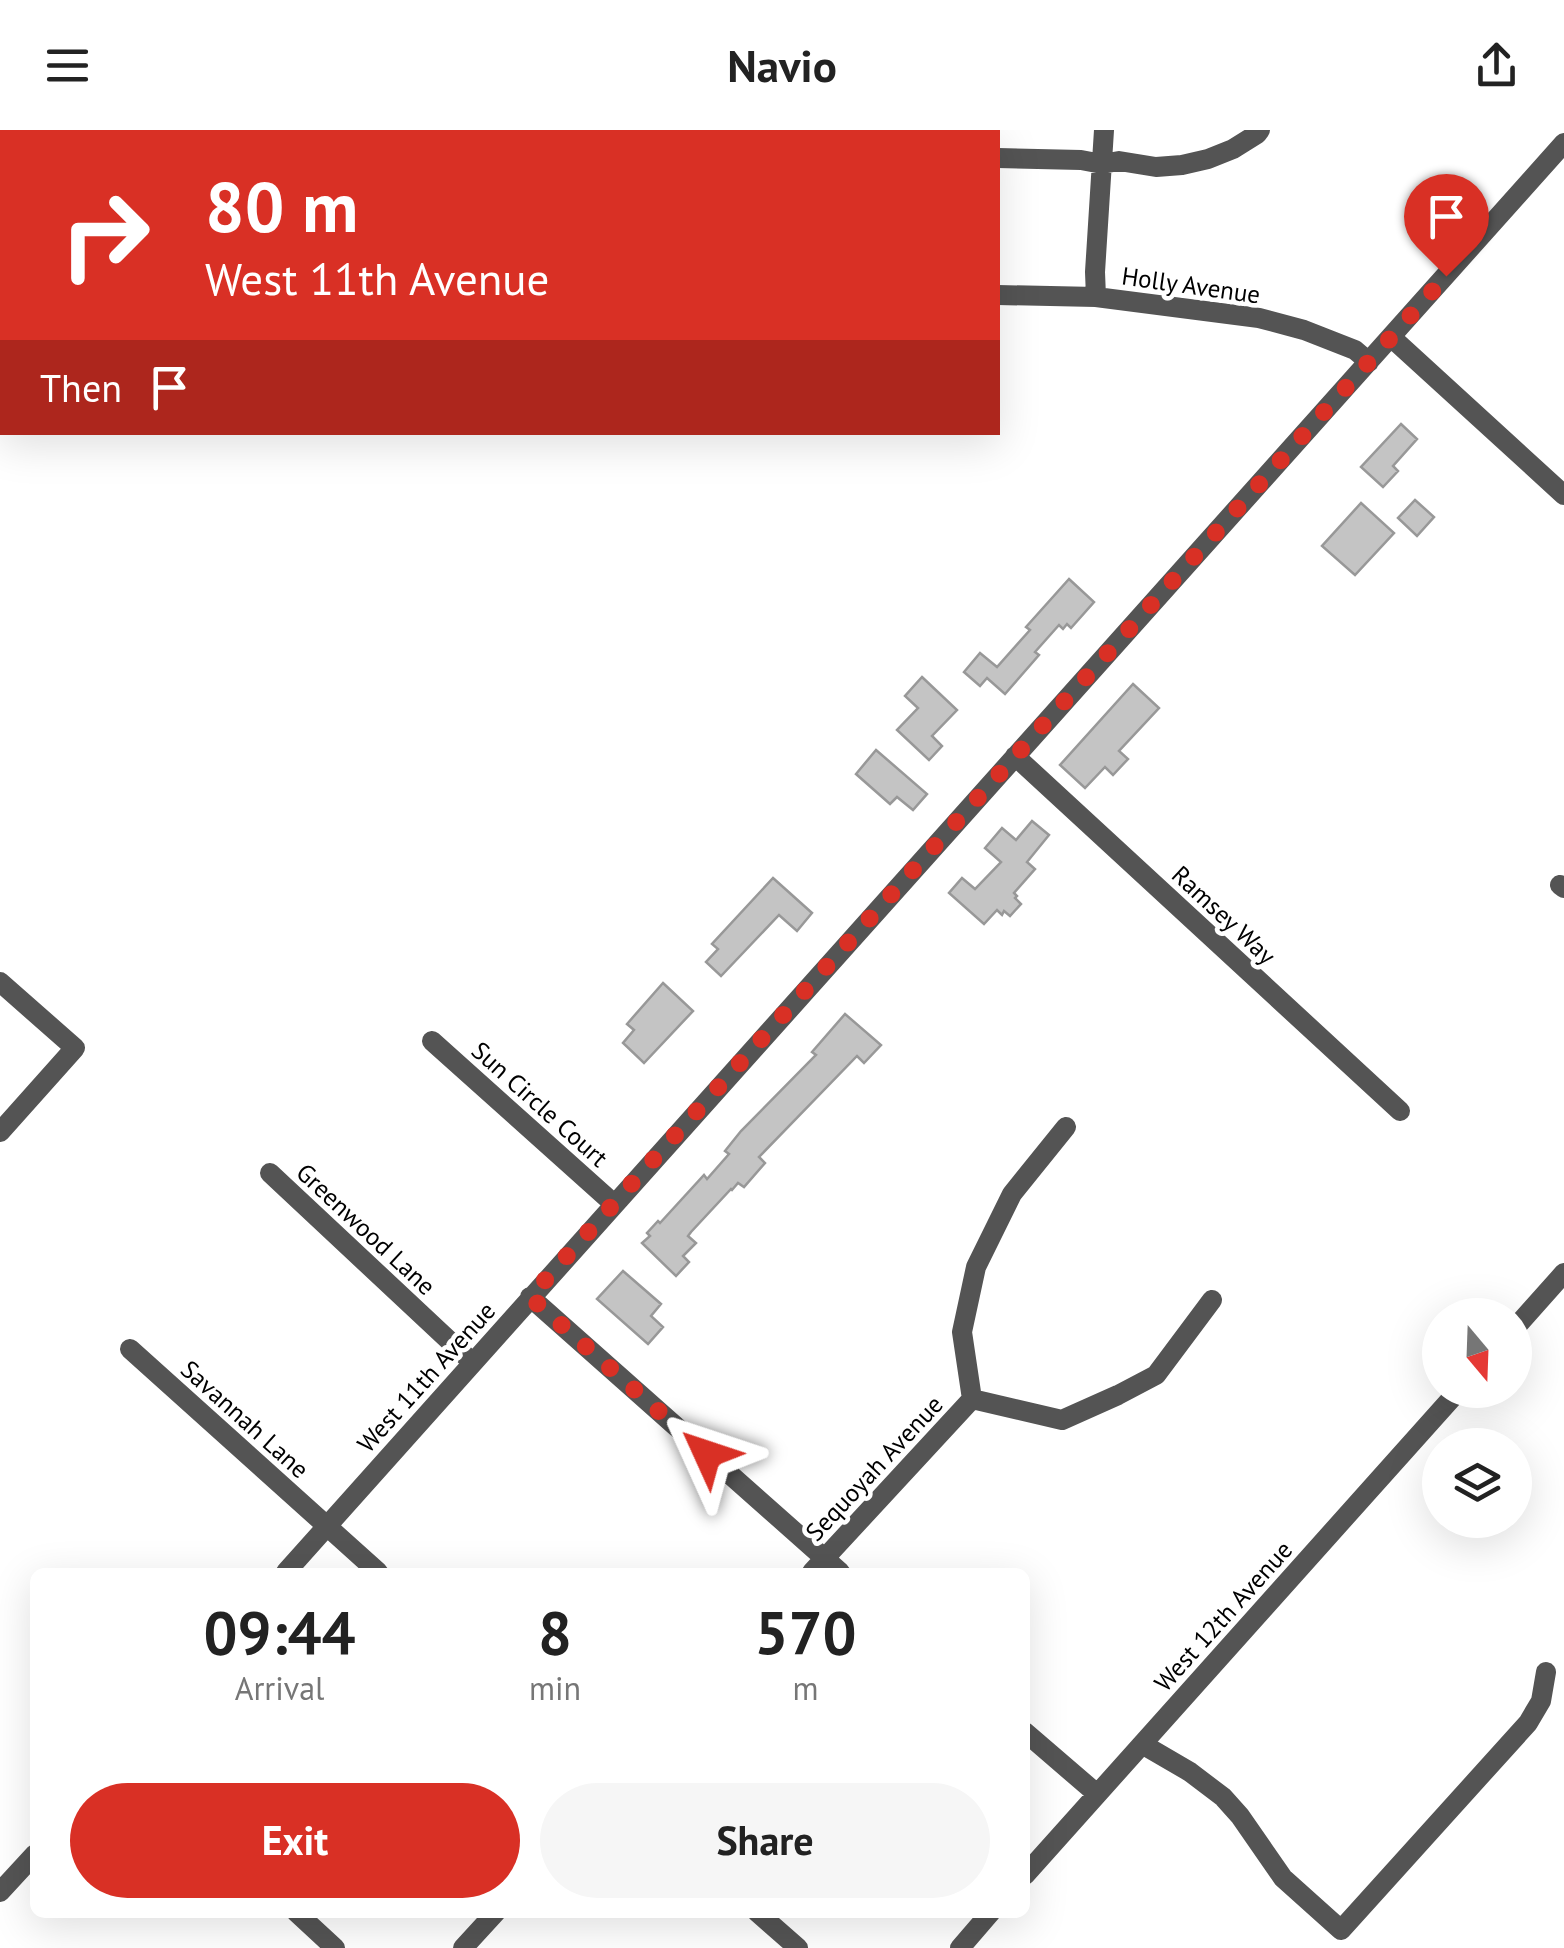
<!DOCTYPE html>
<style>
:root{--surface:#fff;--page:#f6f6f6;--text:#222;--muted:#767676;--accent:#d93025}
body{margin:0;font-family:"PT Sans",sans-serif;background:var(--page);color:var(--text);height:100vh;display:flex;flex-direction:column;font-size:38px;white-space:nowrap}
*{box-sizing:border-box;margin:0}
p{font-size:32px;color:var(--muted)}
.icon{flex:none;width:55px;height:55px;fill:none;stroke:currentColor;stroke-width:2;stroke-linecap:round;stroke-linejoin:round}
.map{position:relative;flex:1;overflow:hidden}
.sheet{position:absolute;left:30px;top:1438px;width:1000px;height:350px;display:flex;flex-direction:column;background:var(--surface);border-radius:15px;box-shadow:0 10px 40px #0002}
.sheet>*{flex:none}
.top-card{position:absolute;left:0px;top:0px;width:1000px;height:305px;box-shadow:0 10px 40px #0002;background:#d93025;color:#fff;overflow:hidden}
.needle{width:65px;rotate:161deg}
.controls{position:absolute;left:1422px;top:1168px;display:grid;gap:20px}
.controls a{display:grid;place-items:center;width:110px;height:110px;border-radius:50%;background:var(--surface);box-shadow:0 10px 40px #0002;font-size:50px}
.pin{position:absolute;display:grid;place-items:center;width:85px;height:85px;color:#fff;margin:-102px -42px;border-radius:50% 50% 50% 0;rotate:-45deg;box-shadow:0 0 10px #0007}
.pin .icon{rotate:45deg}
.me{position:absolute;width:110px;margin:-55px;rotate:312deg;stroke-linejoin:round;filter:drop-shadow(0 0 8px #0008)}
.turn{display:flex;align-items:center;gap:35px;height:210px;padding:0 40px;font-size:45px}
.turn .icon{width:130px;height:130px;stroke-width:2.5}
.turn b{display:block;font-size:70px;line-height:85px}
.then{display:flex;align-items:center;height:95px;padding:0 40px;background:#0003;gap:20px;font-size:38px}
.eta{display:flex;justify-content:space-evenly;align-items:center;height:170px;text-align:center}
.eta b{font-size:60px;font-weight:600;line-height:70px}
.primary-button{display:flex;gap:20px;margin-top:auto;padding:20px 40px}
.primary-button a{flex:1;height:115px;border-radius:60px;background:var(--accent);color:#fff;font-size:40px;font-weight:600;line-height:115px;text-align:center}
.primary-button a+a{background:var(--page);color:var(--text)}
header{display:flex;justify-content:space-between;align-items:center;height:130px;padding:0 40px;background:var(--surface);font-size:45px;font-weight:600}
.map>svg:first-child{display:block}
.building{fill:#c4c4c4;stroke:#989898;stroke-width:2.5}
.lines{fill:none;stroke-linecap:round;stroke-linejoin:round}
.minor{stroke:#545454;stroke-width:20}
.tertiary{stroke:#545454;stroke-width:20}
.route{stroke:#d93025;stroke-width:18;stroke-dasharray:0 32.4}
.labels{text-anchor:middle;stroke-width:9;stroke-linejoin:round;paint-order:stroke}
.street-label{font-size:25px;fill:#000;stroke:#fff}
</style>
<header><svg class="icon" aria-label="menu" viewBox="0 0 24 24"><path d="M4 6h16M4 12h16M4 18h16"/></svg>Navio<svg class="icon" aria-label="share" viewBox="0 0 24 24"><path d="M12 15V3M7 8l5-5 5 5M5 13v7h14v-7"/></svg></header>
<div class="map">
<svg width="1564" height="1818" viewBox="0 0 1564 1818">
<rect width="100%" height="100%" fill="#fff"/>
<path class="building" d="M1401,294L1417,309L1393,336L1398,341L1383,357L1361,337Z
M1415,370L1434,387L1417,406L1398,388Z
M1361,373L1394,403L1355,445L1322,416Z
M1069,449L1094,472L1071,498L1067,494L1063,499L1059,495L1035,522L1039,525L1005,564L987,548L980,556L964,542L980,523L997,537L1030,500L1026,497Z
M922,547L957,580L932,606L942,616L929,630L897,600L918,578L905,566Z
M1133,554L1159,578L1119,621L1128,629L1113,645L1105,637L1085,658L1060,635Z
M876,620L927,664L913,680L897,667L890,674L856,644Z
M1032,691L1049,705L1027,732L1035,739L1014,763L1017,766L1015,768L1021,774L1010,786L1004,781L1002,785L997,780L984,794L949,763L962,748L975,759L1001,732L985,718L1002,698L1016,710Z
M773,748L812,783L797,801L779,785L721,846L706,832L718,819L712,814Z
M663,853L693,881L644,933L623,913L634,900L627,894Z
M845,884L881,915L864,933L857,926L759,1027L765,1033L744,1057L738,1053L732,1060L731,1059L691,1102L688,1106L696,1113L683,1126L689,1132L676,1146L642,1113L650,1106L647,1103L658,1091L660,1093L704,1045L707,1049L729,1024L725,1021L741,1001L816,925L812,922Z
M623,1141L661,1174L651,1186L663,1197L648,1214L597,1169Z"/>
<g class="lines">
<path class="minor" d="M845,0L848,2
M998,28L1081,30L1102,34L1119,31L1156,37L1182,35L1208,29L1233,19L1257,4L1260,0
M998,165L1096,167L1259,188L1304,200L1355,220L1369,232
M1096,167L1095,142L1104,0
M1391,207L1564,365
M1015,626L1400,981
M1560,755L1564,758
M0,852L75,918L0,1002
M432,911L614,1074
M270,1043L472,1232
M530,1167L840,1442
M1515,1198L1564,1143
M130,1219L378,1442
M972,1269L1062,1290L1118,1265L1156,1245L1212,1170
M286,1442L1564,13
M812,1442L972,1269L962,1202L976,1137L1012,1064L1066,997
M1025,1602L1097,1664
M1142,1614L1190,1642L1223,1667L1240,1686L1283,1748L1341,1800L1528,1593L1541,1571L1546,1542
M1025,1745L1459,1260
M0,1762L35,1724
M296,1782L335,1818
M757,1782L798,1818
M463,1818L496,1782
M960,1818L991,1782"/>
<path class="tertiary" d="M125,2L127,0
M0,141L2,138"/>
</g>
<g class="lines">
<path class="route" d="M707,1324L530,1167L1446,146"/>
</g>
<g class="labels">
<g class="street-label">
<text transform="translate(1191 155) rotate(8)" y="9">Holly Avenue</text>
<text transform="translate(1224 785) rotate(43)" y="9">Ramsey Way</text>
<text transform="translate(540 974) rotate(42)" y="9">Sun Circle Court</text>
<text transform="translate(366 1099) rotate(43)" y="9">Greenwood Lane</text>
<text transform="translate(426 1247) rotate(-48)" y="9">West 11th Avenue</text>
<text transform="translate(245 1289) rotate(42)" y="9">Savannah Lane</text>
<text transform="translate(874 1338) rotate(-47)" y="9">Sequoyah Avenue</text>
<text transform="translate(1223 1486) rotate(-48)" y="9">West 12th Avenue</text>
</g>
</g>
</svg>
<div class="controls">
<a><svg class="needle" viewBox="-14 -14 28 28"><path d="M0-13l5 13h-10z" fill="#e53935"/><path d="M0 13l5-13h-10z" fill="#767676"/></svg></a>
<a><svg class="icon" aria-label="layers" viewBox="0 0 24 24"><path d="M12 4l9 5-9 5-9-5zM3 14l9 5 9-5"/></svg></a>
</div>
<div class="pin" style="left:1446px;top:146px;background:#d93025"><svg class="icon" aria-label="arrive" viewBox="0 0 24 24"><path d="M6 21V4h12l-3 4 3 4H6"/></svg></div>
<svg class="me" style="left:707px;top:1324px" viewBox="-20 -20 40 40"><path d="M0-17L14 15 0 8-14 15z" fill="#d93025" stroke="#fff" stroke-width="4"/></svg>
<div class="top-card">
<div class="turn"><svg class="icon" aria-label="right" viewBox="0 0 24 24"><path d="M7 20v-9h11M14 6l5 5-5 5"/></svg><div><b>80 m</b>West 11th Avenue</div></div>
<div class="then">Then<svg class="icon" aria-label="arrive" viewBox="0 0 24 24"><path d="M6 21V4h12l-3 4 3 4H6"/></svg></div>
</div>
<section class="sheet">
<div class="eta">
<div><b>09:44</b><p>Arrival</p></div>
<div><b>8</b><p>min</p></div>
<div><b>570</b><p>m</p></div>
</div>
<div class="primary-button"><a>Exit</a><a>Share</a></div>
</section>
</div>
